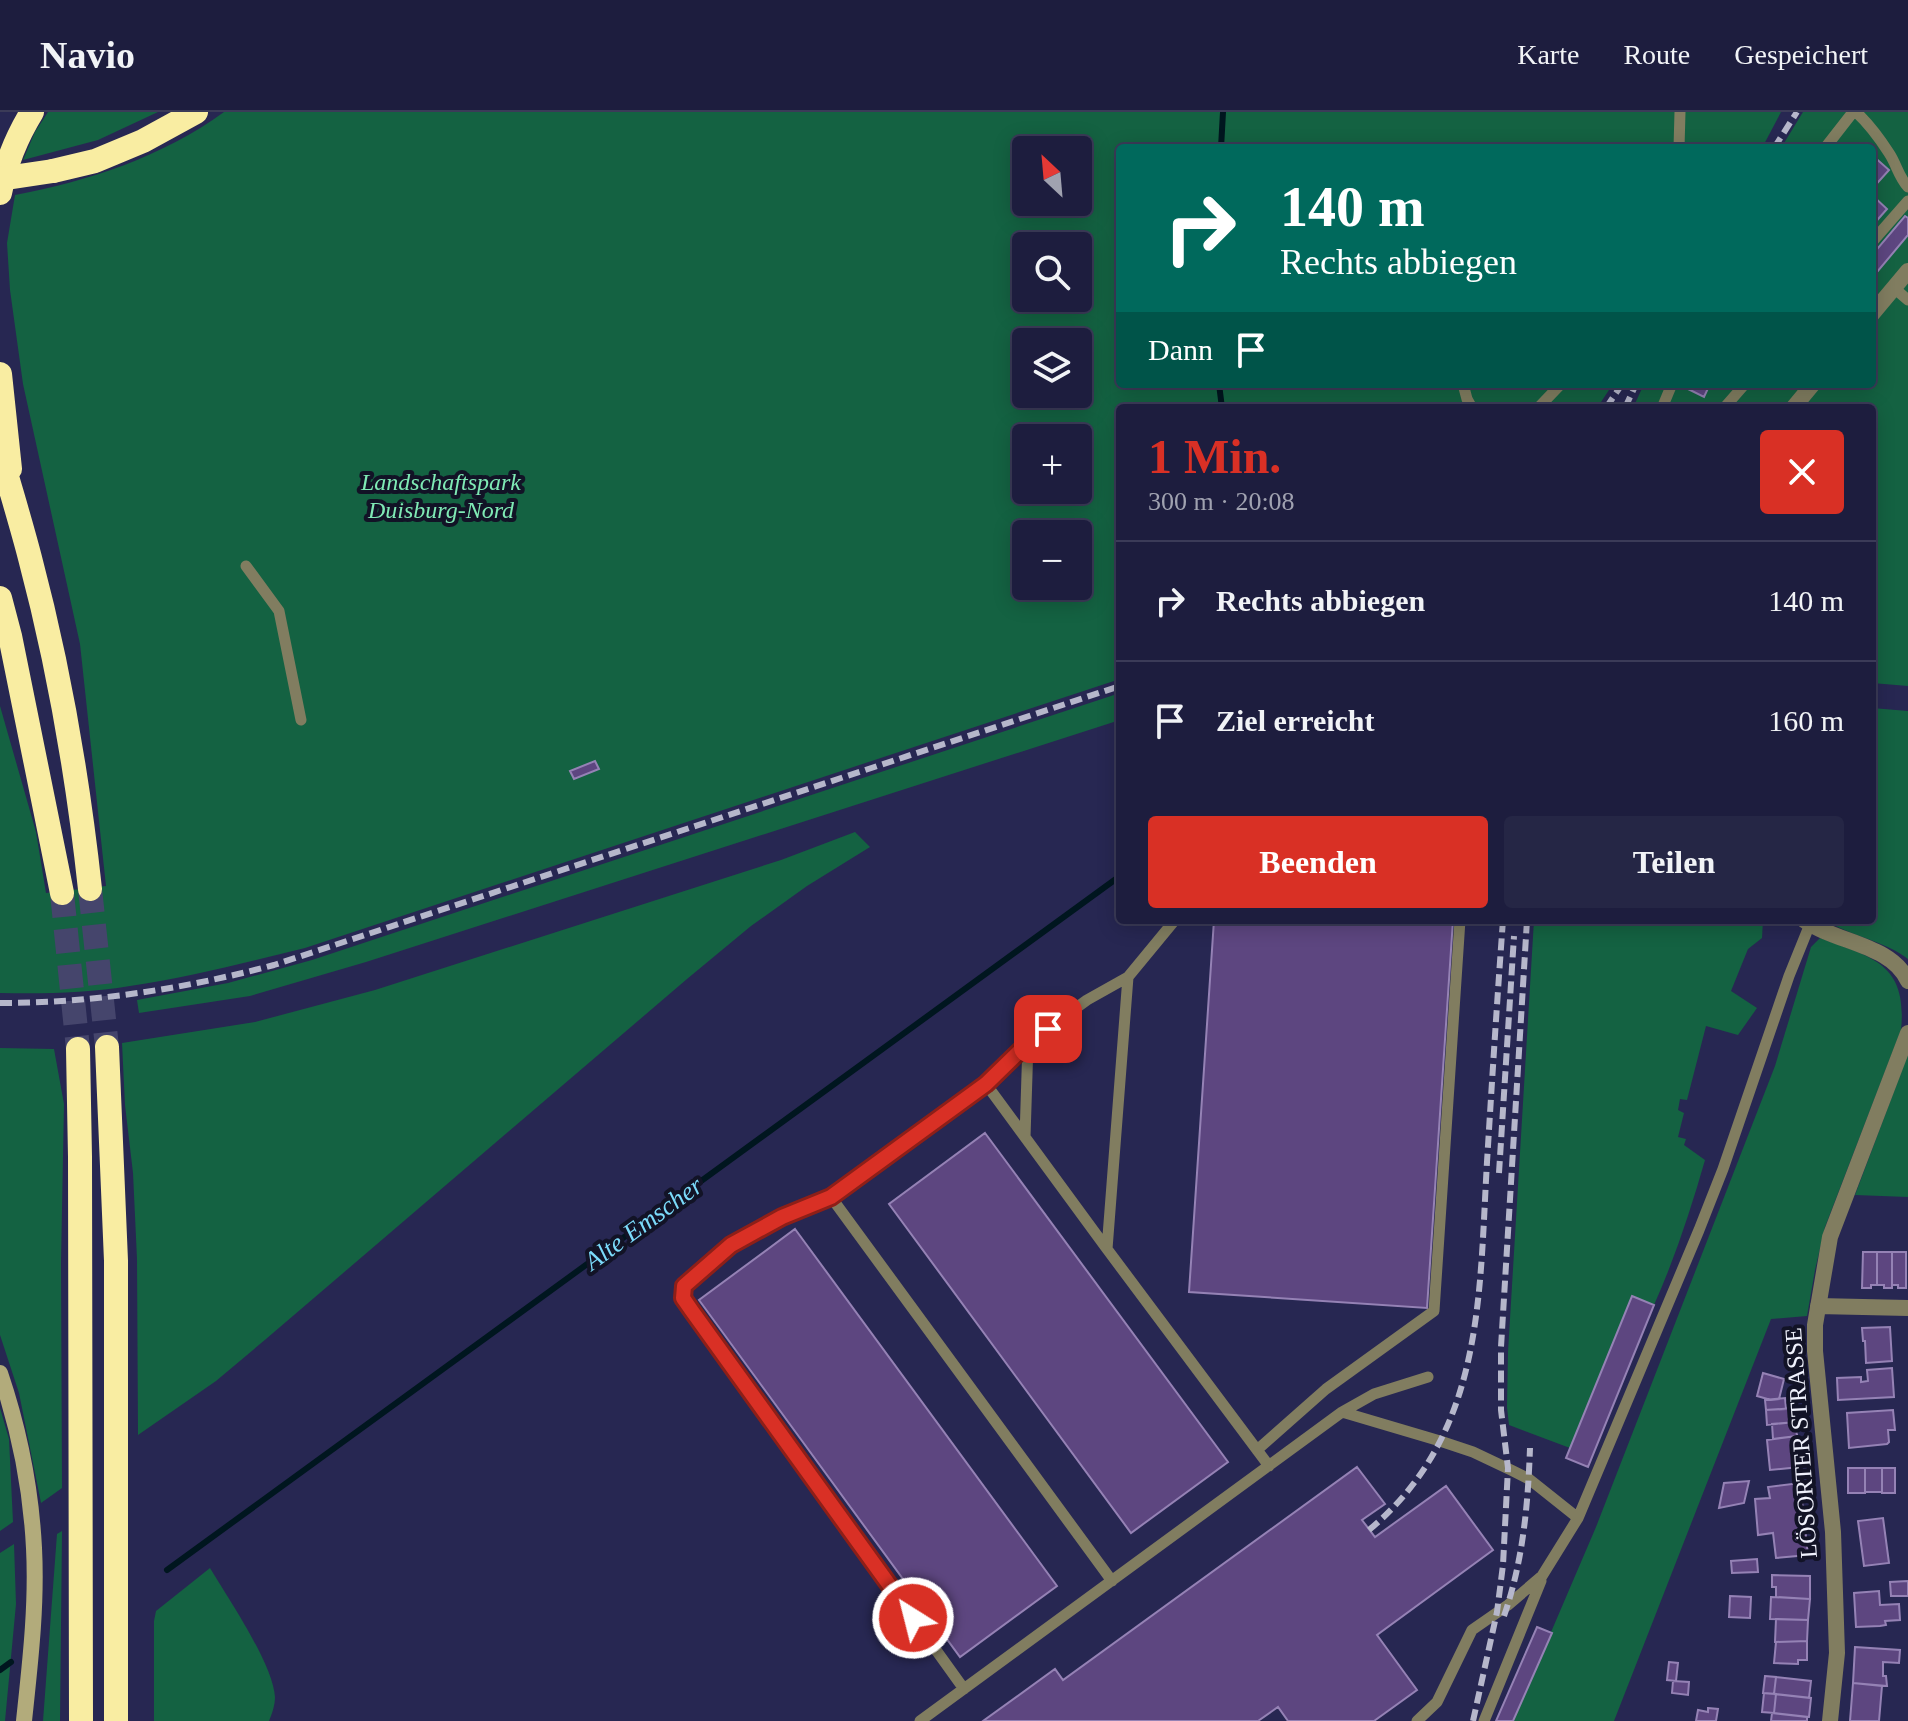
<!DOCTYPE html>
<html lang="de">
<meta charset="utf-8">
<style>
:root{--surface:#1d1d3e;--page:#252645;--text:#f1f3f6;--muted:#a0a2b0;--line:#3b3b58;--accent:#d93025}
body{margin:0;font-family:"Times New Roman",serif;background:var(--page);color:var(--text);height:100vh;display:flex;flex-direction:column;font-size:30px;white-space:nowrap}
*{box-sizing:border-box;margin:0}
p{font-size:26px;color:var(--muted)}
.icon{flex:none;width:44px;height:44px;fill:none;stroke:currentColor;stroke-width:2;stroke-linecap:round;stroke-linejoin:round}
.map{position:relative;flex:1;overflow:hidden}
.sheet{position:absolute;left:1116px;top:292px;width:760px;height:520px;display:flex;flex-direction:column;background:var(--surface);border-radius:8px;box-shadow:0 4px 20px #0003,0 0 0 2px var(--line)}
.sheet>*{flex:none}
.banner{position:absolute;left:1116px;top:32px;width:760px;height:244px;border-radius:8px;box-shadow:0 4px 20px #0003,0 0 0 2px var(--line);background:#00695c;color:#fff;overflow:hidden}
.needle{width:52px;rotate:334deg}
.fabs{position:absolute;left:1012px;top:24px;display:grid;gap:16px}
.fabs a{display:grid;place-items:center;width:80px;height:80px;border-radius:8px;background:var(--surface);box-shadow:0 4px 20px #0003,0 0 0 2px var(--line);font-size:40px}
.pin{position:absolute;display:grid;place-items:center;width:68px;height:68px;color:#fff;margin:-34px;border-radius:16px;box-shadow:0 4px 12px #0006}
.me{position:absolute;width:88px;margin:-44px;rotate:324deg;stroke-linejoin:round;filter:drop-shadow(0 0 6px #0008)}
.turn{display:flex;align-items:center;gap:28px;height:168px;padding:0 32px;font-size:36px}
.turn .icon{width:104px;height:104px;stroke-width:2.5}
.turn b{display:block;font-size:56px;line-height:68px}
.then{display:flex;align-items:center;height:76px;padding:0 32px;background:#0003;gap:16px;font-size:30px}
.round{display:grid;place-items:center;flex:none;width:84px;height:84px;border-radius:8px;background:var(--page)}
.overview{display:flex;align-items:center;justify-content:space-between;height:136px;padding:0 32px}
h1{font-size:48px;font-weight:600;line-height:60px;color:var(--accent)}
.action{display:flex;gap:16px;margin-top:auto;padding:16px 32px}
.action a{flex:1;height:92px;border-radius:8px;background:var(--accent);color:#fff;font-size:32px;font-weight:600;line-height:92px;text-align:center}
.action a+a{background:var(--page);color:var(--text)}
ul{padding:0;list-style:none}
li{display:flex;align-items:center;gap:24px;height:120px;padding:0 32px;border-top:2px solid var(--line)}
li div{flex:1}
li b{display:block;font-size:30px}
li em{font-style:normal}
header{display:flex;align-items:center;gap:48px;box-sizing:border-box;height:112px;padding:0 40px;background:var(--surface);border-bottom:2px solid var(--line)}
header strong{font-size:38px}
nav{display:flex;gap:44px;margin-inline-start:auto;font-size:28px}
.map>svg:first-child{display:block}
.green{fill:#146242;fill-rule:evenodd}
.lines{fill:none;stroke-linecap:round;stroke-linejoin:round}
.stream{stroke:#00161f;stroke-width:6}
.building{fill:#5d4680;stroke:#9582b5;stroke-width:2}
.highway-tunnel{stroke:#45456c;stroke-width:24;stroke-dasharray:24 12;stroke-linecap:butt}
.lane{stroke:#817d60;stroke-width:11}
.street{stroke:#817d60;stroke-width:16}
.secondary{stroke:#b2ab7b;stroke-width:16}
.highway{stroke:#f9eda2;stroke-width:24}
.rail{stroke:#b6b7cb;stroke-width:6;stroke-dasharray:12 6;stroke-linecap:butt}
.highway-bridge{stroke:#f9eda2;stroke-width:24}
.route-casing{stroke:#8d1f18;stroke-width:20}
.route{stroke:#d93025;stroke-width:14}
.labels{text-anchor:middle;stroke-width:8;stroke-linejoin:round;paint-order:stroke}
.park-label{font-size:24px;font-style:italic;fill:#7feab5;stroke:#121326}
.street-label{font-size:24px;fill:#eff1fc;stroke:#121326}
.water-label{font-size:26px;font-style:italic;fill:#7bdbfa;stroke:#121326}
</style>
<header>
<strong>Navio</strong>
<nav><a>Karte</a><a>Route</a><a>Gespeichert</a></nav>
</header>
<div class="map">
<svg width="1908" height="1609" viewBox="0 0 1908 1609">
<rect width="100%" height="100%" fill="#272752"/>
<path class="green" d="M48,0H158L98,28L23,48L35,20Z
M224,0H1781L1762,36H1120V272H1613L1597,296H1120V567L305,836C247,850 189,865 130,874C88,881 43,882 0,881V594L36,720L46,781L106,774L80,532L23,272L10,178L7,131L15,83C89,69 162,45 224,0ZM1026,38H1078V90H1026ZM1026,134H1078V186H1026ZM1026,230H1078V282H1026ZM1026,326H1078V378H1026ZM1026,422H1078V474H1026Z
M1803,0H1908V574L1872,571V296H1633L1644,272H1872V36H1781Z
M1120,581V608L366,850L250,884L139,901L137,888L228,871L312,848Z
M1872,596L1908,599V847C1885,829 1850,824 1825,808H1872Z
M855,720L870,735L807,774L751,814L687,867L266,1227L216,1269L138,1323L137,1147L133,1061L125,993L122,931L255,910L375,878L781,748Z
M1534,808H1763L1762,826L1748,837L1731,879L1757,896L1738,923L1706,914L1687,988L1680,987L1678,998L1684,1001L1678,1025L1686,1027L1684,1033L1705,1048C1691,1097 1675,1146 1654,1193L1632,1185L1570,1336L1509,1313L1507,1295L1508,1240Z
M1820,826C1870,845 1908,850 1901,918L1825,1115L1815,1158L1807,1204L1771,1207L1614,1609H1513L1596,1415L1775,954L1811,835Z
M0,936L54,937L64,992L61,1150L62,1376L41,1391L19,1281L0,1223Z
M1908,942V1085L1855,1083Z
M0,1296L9,1327L13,1410L0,1419Z
M62,1419L60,1609H43L57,1422Z
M14,1432L16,1492L5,1609H0V1441Z
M210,1456C228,1486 273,1552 275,1585C275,1593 272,1602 269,1609H154V1509L156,1499Z"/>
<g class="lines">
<path class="stream" d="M1221,36L1223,0
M1219,272L1222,296
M167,1458L1120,764
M0,1558L11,1550"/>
</g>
<path class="building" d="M1872,43L1889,58L1872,77Z
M1872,83L1887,97L1872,114Z
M1905,104L1908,106V123L1872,166V143Z
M1686,272H1710L1704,285L1684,275Z
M595,649L599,657L574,667L570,659Z
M1214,808H1453L1427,1196L1189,1180Z
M985,1021L1228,1350L1131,1421L889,1092Z
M795,1117L1057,1474L960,1545L699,1188Z
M1863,1140H1877V1173H1871V1176H1862Z
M1877,1140H1892V1176H1884V1173H1877Z
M1892,1140H1906V1176H1898V1173H1892Z
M1632,1184L1654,1193L1588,1355L1566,1346Z
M1890,1215L1892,1249L1866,1251L1865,1229H1863L1862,1216Z
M1892,1256L1894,1285L1838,1288L1837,1266L1861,1265V1270L1868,1269L1867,1258Z
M1763,1261L1784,1267L1779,1287L1771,1288L1757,1284Z
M1785,1286L1786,1297L1766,1298L1765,1288Z
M1794,1296L1795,1310L1767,1313L1766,1298Z
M1893,1298L1895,1318H1888L1889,1330L1887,1332L1849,1336L1847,1301Z
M1795,1310L1797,1324L1773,1327L1772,1312Z
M1797,1324L1800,1355L1770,1358L1767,1328Z
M1357,1355L1385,1392L1362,1408L1375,1425L1446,1374L1493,1438L1377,1523L1417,1578L1374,1609H1288L1278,1595L1258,1609H983L1055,1557L1063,1568Z
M1848,1356H1865V1381H1848Z
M1865,1356H1882V1380H1865Z
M1882,1356H1895V1381H1882Z
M1749,1369L1744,1391L1719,1396L1724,1371Z
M1800,1371L1808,1443L1776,1446L1773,1421L1758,1423L1755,1387L1770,1386L1768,1375Z
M1883,1406L1889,1451L1864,1454L1858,1409Z
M1757,1447L1758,1460L1732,1461L1731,1449Z
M1772,1463L1810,1464V1487L1776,1485V1475H1772Z
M1908,1469V1484H1891L1890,1470Z
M1879,1479L1880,1493L1899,1492L1900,1508L1885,1509L1886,1513L1880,1514L1856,1515L1854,1481Z
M1730,1484L1751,1485L1750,1506L1729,1505Z
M1771,1485L1810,1487L1808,1508L1770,1507Z
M1776,1507L1808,1508L1807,1529L1775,1530Z
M1537,1515L1552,1521L1513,1609H1496Z
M1807,1529V1548H1798V1552L1774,1551L1776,1530Z
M1855,1535L1900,1538L1899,1551L1883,1550V1564H1886L1887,1574L1853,1571Z
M1669,1550L1678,1551L1676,1569L1667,1568Z
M1765,1564L1776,1565L1774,1582L1763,1581Z
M1776,1565L1811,1569L1809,1586L1774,1582Z
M1673,1569L1689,1570L1688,1583L1672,1581Z
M1853,1571L1882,1574L1879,1609H1850Z
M1764,1581L1776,1582L1774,1601L1762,1600Z
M1776,1582L1811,1586L1809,1605L1774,1601Z
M1708,1596L1718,1597L1716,1609H1696L1698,1598L1708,1600Z
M1772,1601L1807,1605V1609H1771Z"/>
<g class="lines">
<path class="highway-tunnel" d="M90,777L107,935
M62,781L78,937"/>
<path class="lane" d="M1856,0C1869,12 1880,27 1889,41C1897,53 1898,64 1908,75
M1679,36L1680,0
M1825,36L1853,0
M1872,130L1908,89
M1894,176L1908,188
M1463,272L1467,287L1472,296
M1538,296L1561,272
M1662,296L1672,272
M1724,296L1745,272
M246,454L279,499L301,608
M1175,808L1128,865L1107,1137L1269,1354
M986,972L1028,931L1087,888L1128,865
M1025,1025L1028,931
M831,1085L782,1105L731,1133L691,1166L684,1174L683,1186L964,1577
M1107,1137L986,972L831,1085L1112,1469
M1342,1300L1440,1329L1473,1340L1511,1358L1529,1367L1578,1406
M1257,1338L1326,1277L1434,1199L1460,808
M920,1609L1342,1300L1374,1282L1428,1265
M1417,1609L1437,1590L1472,1518L1508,1493L1542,1464L1578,1406L1699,1118L1723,1057L1789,864L1810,812
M1484,1609L1541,1469"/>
<path class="street" d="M1872,202L1908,159
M1793,296L1813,272
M1804,808C1836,831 1891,832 1908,869
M1818,1194L1908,1196
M1830,1609L1837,1541L1833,1420L1815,1239V1213L1830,1125L1908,921"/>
<path class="secondary" d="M0,1261C19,1317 31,1377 34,1436C37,1494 30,1552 24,1609"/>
<path class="highway" d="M53,59L95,49L143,29L196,0
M0,81C6,51 16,26 32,0
M0,262L10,357
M0,340C10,376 21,411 30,446C59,555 78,666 90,777
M0,486L10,524L62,781
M107,935L116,1149V1609
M78,937L80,1045L81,1609"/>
<path class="rail" d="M1774,36L1797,0
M1606,296L1622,272
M1625,296L1636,272
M0,891C93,891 184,877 274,853L1120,574
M1499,1061L1514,824
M1369,1418C1484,1322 1479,1186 1487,1050C1492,969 1497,889 1503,808
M1504,1504C1523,1449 1528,1393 1530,1336
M1473,1609L1497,1500L1503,1453L1508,1356L1501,1298V1235L1527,808"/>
<path class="highway-bridge" d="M0,67L53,59"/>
</g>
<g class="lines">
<g class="route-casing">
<path id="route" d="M913,1506L692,1199L683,1186L684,1174L731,1133L782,1105L831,1085L986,972L1028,931L1048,917"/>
</g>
<use href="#route" class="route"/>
</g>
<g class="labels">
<g class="park-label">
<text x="441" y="378">Landschaftspark<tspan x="441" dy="28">Duisburg-Nord</tspan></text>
</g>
<g class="street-label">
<text transform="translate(1801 1331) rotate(-94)" y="8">LÖSORTER STRASSE</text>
</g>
<g class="water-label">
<text transform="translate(643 1111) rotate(-36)" y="9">Alte Emscher</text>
</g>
</g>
</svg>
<div class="fabs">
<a><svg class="needle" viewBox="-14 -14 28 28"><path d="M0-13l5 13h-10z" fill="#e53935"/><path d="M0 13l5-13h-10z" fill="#a0a2b0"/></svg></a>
<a><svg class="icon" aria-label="search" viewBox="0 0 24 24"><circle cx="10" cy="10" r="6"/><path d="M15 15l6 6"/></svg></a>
<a><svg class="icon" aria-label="layers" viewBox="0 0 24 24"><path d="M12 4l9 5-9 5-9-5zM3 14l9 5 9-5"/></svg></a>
<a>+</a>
<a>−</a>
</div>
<div class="pin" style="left:1048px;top:917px;background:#d93025"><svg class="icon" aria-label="arrive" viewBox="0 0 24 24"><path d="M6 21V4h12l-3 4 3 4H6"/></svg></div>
<svg class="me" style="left:913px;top:1506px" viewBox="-20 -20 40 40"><circle r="17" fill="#d93025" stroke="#fff" stroke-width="3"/><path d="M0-11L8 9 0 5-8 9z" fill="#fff"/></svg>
<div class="banner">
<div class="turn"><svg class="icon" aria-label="right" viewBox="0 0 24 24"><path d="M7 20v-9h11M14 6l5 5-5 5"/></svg><div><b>140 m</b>Rechts abbiegen</div></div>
<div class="then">Dann<svg class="icon" aria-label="arrive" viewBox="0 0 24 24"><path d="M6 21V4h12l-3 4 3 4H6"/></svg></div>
</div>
<section class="sheet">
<div class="overview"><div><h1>1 Min.</h1><p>300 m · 20:08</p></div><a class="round" style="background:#d93025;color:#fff"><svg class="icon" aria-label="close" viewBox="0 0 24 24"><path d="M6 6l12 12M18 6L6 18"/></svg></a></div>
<ul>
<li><svg class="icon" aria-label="right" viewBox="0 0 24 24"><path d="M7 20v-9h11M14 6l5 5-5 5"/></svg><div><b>Rechts abbiegen</b></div><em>140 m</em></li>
<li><svg class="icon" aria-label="arrive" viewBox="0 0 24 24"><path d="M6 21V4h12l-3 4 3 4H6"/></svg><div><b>Ziel erreicht</b></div><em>160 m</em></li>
</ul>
<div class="action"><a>Beenden</a><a>Teilen</a></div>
</section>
</div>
